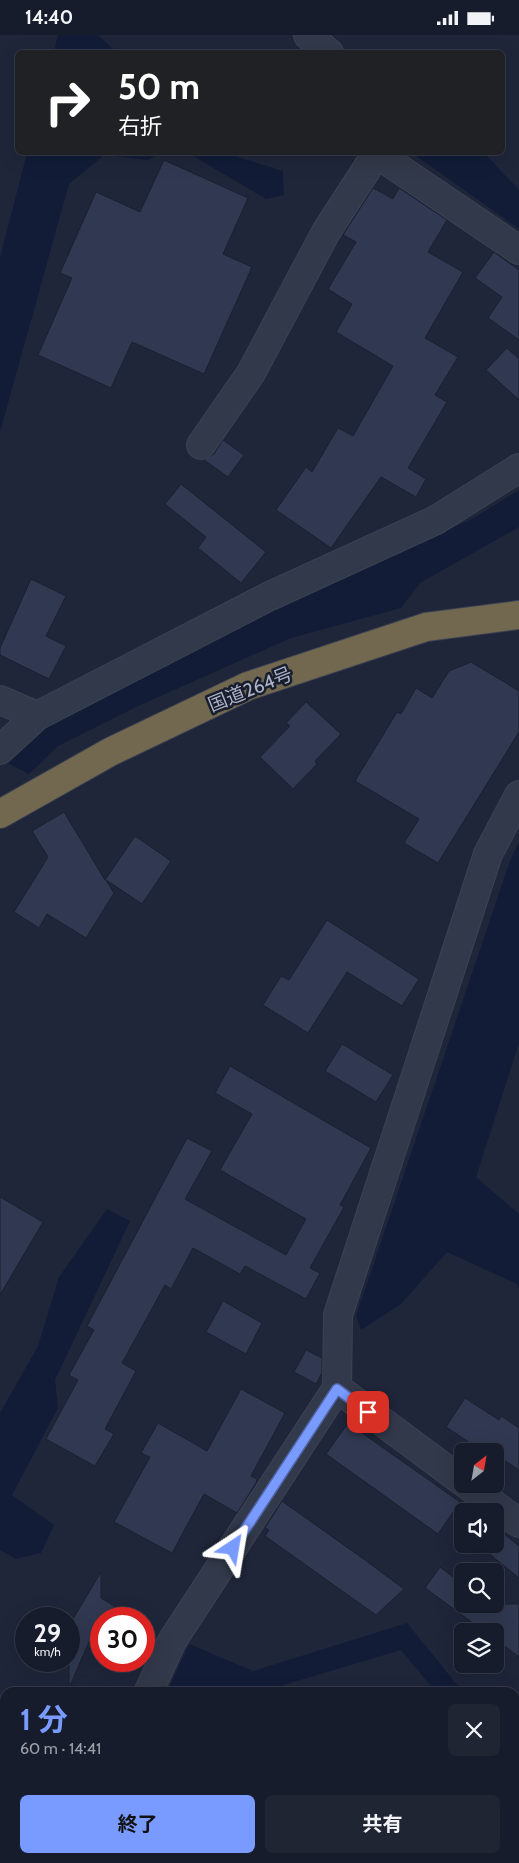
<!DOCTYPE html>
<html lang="ja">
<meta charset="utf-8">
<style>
:root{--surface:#171c2c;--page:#202534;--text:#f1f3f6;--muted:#9ea1a9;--line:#363a48;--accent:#799aff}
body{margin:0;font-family:Cabin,"Noto Sans JP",sans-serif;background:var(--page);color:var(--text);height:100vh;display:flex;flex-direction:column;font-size:19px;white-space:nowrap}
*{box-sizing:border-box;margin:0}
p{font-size:16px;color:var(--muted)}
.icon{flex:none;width:28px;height:28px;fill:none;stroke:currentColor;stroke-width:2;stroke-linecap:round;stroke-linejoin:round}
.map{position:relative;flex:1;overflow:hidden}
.details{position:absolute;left:0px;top:1652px;width:520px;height:176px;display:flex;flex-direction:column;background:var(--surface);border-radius:15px 15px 0 0;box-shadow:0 5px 20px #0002,0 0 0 1px var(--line)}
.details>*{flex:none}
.banner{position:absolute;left:15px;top:15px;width:490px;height:105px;border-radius:8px;box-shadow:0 5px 20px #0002,0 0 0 1px var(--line);background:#202124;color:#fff;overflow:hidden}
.needle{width:32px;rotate:31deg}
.controls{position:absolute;left:454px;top:1408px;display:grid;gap:10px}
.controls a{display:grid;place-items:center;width:50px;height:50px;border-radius:8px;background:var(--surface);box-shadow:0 5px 20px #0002,0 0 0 1px var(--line);font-size:25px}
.speed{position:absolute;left:15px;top:1572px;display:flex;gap:10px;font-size:25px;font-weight:700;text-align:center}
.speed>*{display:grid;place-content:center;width:65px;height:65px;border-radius:50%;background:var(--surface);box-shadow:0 5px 20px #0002,0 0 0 1px var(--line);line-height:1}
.speed small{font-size:12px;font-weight:400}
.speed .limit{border:8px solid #d22;background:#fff;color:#111}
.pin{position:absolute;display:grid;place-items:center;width:42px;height:42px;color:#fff;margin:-21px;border-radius:10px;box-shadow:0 2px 8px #0006}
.me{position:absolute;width:55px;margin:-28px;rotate:33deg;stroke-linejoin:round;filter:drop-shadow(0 0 4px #0008)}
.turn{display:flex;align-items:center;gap:18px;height:105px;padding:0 20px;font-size:22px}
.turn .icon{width:65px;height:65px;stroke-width:2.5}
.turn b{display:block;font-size:35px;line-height:42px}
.round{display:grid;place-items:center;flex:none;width:52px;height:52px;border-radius:8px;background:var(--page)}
.summary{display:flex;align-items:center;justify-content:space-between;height:85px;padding:0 20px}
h1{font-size:30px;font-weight:700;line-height:38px;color:var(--accent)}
.cta{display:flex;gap:10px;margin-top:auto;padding:10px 20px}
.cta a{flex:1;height:58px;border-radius:8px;background:var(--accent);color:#111;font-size:20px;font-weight:700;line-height:58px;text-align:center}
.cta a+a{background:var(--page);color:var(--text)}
.status{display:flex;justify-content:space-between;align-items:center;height:35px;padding:0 25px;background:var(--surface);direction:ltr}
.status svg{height:14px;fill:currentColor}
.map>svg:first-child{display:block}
.water{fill:#121c37}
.building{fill:#303951;stroke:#1a2030}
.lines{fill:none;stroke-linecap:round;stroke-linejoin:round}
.street-casing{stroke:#3c4253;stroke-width:30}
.highway-casing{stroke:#3a4051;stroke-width:30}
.street{stroke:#32394a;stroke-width:28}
.highway{stroke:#71684f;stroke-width:28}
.route-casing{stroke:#4f64a6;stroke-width:12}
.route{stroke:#799aff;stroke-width:9}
.labels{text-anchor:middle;stroke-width:5;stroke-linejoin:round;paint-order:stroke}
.street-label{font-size:19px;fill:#adb3c7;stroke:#181e2e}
</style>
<div class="status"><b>14:40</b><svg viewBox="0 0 49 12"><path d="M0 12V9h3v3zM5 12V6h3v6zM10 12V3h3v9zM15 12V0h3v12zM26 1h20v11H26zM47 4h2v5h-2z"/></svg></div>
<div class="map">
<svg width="519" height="1828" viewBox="0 0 519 1828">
<rect width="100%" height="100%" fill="#1f263a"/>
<path class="water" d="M58,0H98L114,15L113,18L54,17Z
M27,118H164L147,125L104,120L69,149L0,397V223Z
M188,118H232L238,122L283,136L284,160L266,164Z
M412,118H484L519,155V194Z
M519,455V492L420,548L401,573L291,603L136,672L58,711L29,739L7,728L48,689L289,566L472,484Z
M519,807V1008L476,1142L519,1179V1254L517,1249L447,1217L401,1269L361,1295L356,1281L511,823Z
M107,1174L130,1186L55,1345L58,1373L12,1460L54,1490L41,1518L16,1524L0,1515V1378L38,1311L59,1242Z
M407,1588L463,1657H436L401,1615L260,1657H167L189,1609L253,1636Z
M91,1824H169L167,1828H89Z"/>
<path class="building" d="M164,125L248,163L223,219L252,232L204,339L132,307L111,353L38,320L72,243L60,238L96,157L140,177Z
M373,153L393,164L399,153L447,185L428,217L463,237L425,303L458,322L435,360L447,367L408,433L426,444L416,462L381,442L331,513L276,475L306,432L312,437L338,393L353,401L393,331L336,297L352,269L328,254L356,207L343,200Z
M494,217L519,235V305L488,283L502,262L475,243Z
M507,313L519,324V365L486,335Z
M223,405L244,420L228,442L204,425L214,419Z
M181,449L266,517L241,548L198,513L206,502L165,469Z
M31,544L66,561L46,601L66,611L49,644L0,620V613Z
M471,627L519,656V697L438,828L404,808L419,784L355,746L397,677L401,679L416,653L432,663L449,636Z
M306,667L341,699L315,726L317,729L293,754L260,722L290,691L286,688Z
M64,777L105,845L135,801L171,826L142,869L106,845L114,858L86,903L47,879L39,893L14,877L48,822L32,796Z
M327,885L419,944L402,971L347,937L308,998L263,970L281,941L289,945Z
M342,1009L393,1040L376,1067L325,1036Z
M230,1031L371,1113L340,1170L344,1172L310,1233L320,1238L306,1264L245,1231L240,1239L193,1213L171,1254L165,1250L122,1328L136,1336L105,1394L114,1399L95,1431L46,1404L78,1345L69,1340L94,1295L87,1291L187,1103L212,1116L185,1164L286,1220L306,1184L220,1135L252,1079L215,1058Z
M0,1162L43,1187L0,1260Z
M223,1266L262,1288L246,1319L206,1297Z
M306,1315L322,1323V1338L316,1349L294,1337Z
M241,1354L285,1378L251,1441L257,1444L256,1448L237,1478L204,1459L172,1518L114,1487L150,1422L141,1418L158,1388L207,1416Z
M465,1363L499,1385L501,1381L519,1393V1435L495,1419V1416H491L479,1408L476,1412L446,1392Z
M348,1388L460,1467L438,1499L326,1419Z
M282,1466L365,1525L404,1554L376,1580L265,1501L269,1495L265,1493Z
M503,1498L519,1511V1543L487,1517Z
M440,1532L462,1549V1569H519V1622L495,1604V1596H484L425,1553Z
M101,1537V1563L135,1584H99L69,1653V1597L73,1584Z"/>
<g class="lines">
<g class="street-casing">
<path id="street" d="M308,0L329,18
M379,118L392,129L519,215
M201,410L251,338L326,197L377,118
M0,665L37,681
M0,715L37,681L270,561L436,485L519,433
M337,1353L462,1446
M466,1449L519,1488
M148,1658L172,1606L337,1353L338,1280L488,819L519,760
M68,1828L70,1824"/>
</g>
<g class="highway-casing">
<path id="highway" d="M0,779L110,717L248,651L426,592L519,580"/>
</g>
<use href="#street" class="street"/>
<use href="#highway" class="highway"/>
</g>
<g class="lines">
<g class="route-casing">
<path id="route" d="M233,1513L337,1354L368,1377"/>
</g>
<use href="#route" class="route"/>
</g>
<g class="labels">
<g class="street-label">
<text transform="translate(250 654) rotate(-22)" y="7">国道264号</text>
</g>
</g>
</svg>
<div class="controls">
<a><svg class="needle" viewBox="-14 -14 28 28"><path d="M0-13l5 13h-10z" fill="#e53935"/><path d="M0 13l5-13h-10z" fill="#9ea1a9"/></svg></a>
<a><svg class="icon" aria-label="sound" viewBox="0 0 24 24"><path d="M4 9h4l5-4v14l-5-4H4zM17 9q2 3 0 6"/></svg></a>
<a><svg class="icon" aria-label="search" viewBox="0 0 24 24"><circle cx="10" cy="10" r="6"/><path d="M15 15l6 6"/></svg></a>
<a><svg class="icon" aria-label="layers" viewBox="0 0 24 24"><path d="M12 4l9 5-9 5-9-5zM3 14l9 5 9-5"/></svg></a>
</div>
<div class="speed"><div>29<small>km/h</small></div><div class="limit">30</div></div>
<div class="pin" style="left:368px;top:1377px;background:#d93025"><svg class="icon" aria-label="arrive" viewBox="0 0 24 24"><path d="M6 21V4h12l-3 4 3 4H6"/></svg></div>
<svg class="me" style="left:233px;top:1513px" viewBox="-20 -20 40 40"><path d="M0-17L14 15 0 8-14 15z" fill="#799aff" stroke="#fff" stroke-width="4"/></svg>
<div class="banner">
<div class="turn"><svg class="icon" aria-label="right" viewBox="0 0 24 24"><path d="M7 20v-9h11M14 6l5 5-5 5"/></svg><div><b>50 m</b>右折</div></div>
</div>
<section class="details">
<div class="summary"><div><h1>1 分</h1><p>60 m · 14:41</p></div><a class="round"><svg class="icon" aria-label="close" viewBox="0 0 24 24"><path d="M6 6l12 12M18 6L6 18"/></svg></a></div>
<div class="cta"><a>終了</a><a>共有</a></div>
</section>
</div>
